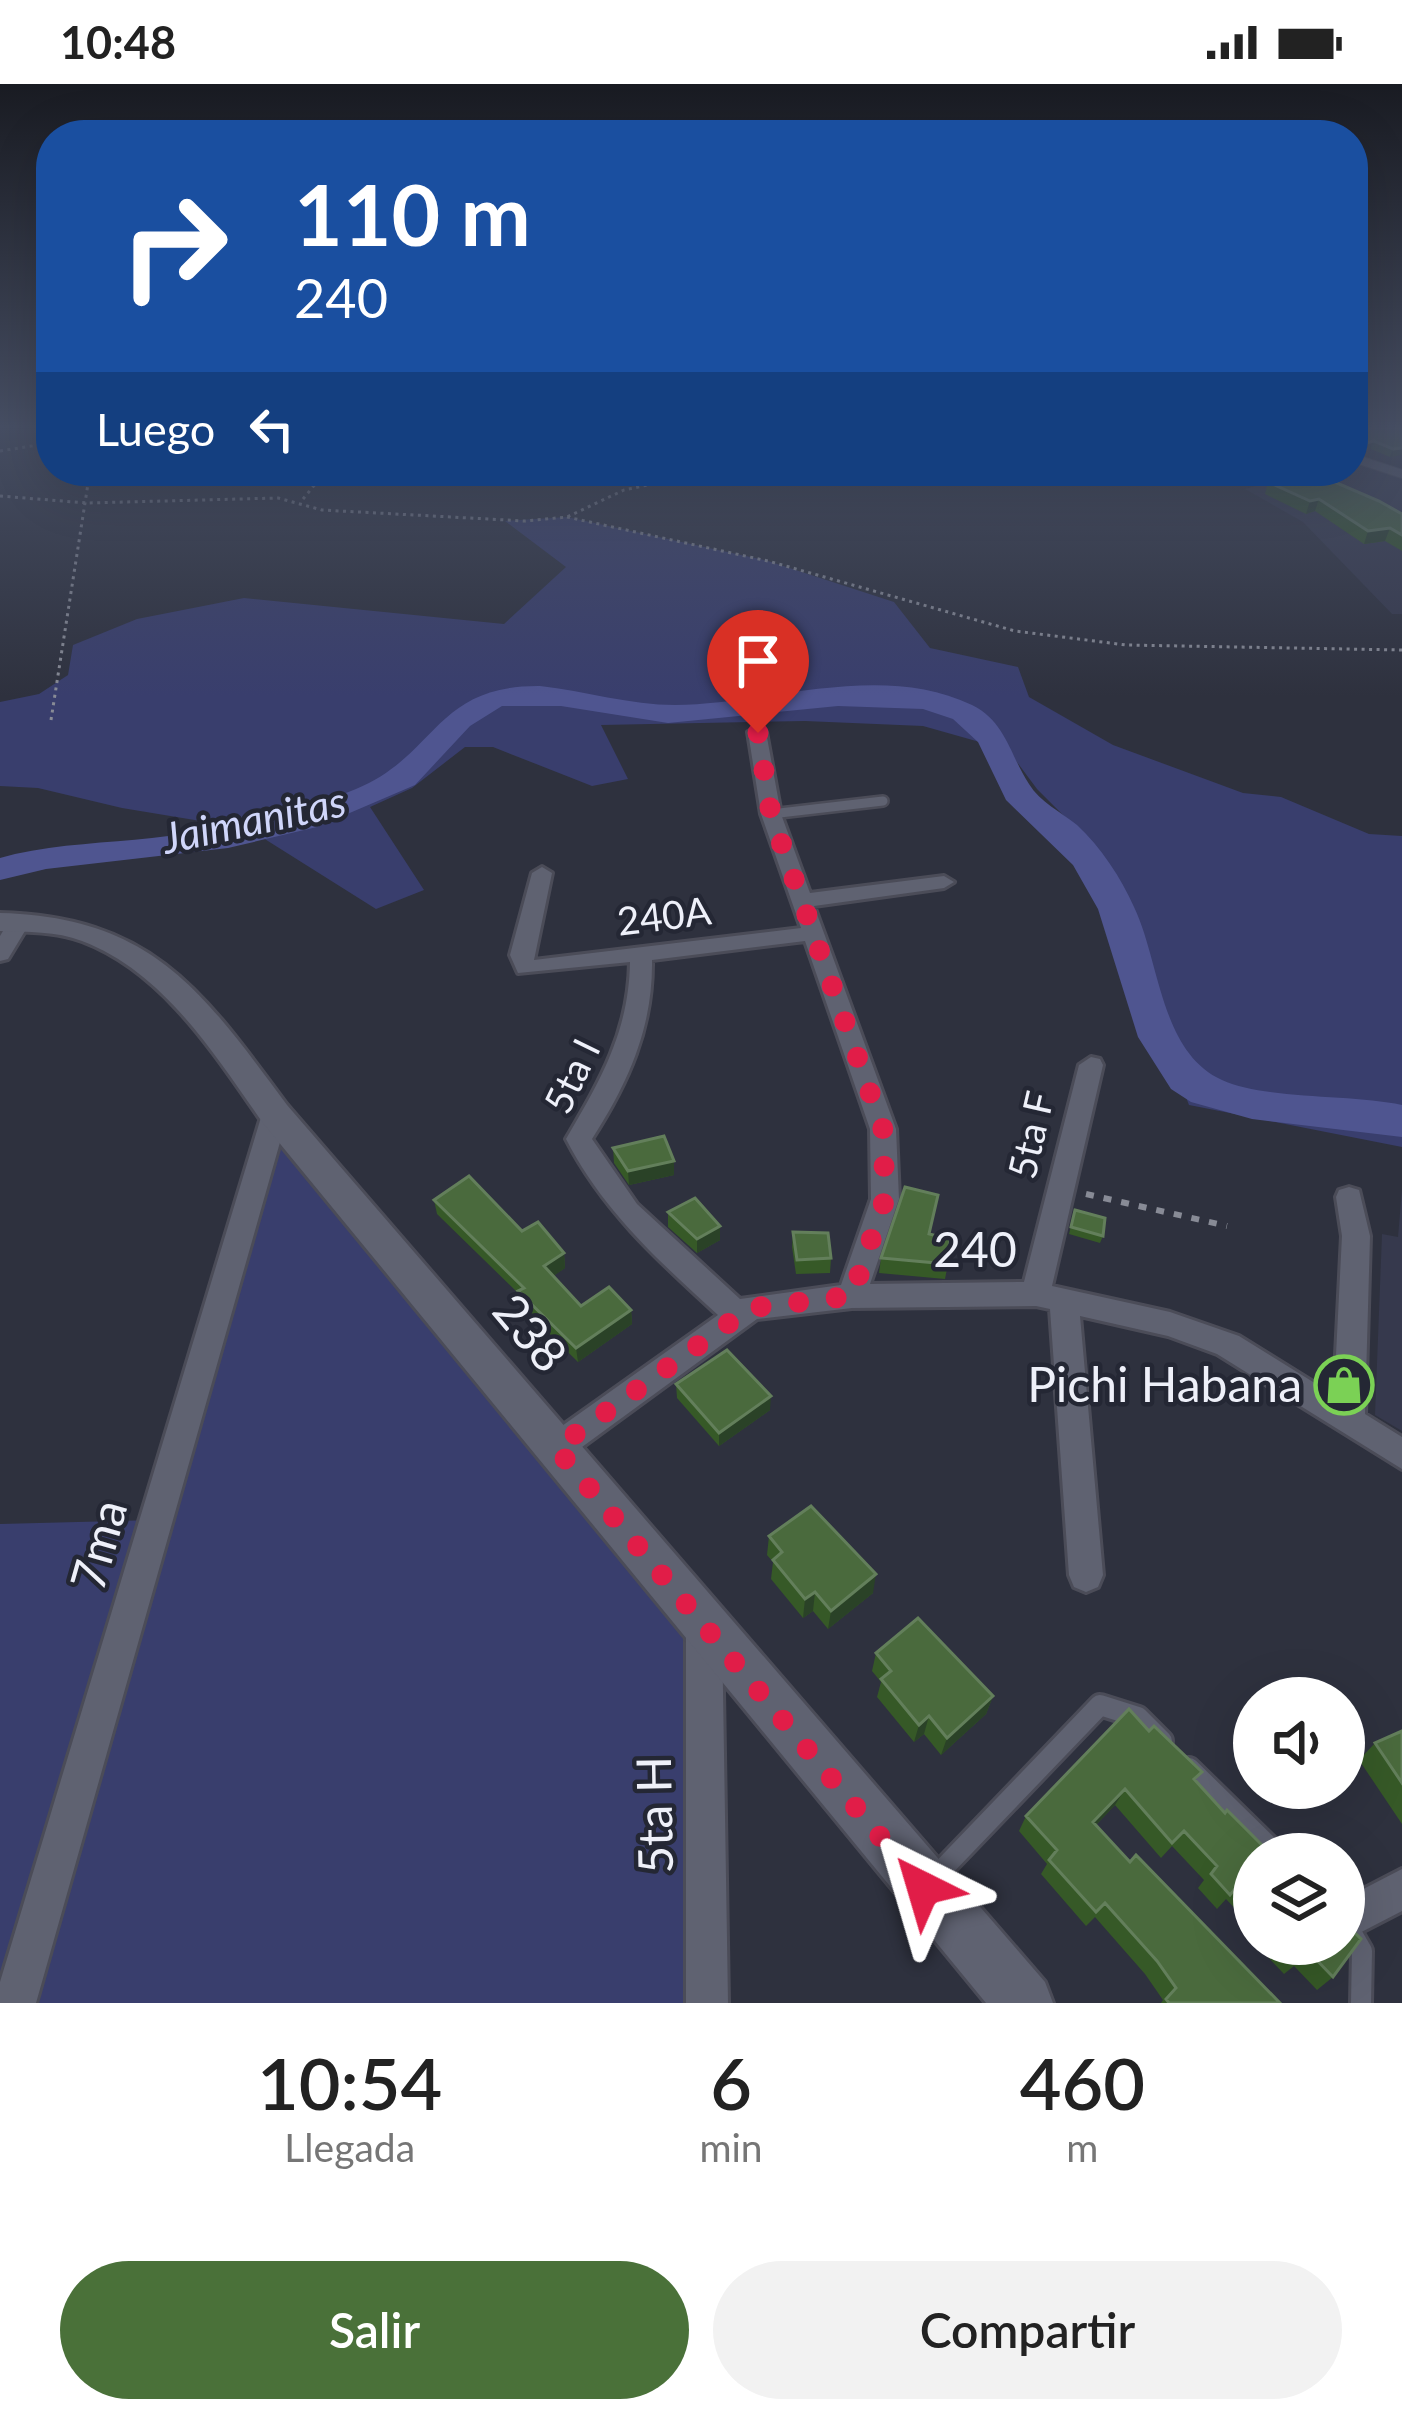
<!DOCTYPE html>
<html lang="es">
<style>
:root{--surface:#fff;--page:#f2f2f2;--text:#222;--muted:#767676;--accent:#4a7139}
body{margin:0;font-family:Lato,sans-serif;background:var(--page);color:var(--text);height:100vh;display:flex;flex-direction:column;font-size:45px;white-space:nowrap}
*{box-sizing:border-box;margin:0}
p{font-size:39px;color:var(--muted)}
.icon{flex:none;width:66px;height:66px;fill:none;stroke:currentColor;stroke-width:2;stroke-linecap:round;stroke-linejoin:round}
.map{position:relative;height:1919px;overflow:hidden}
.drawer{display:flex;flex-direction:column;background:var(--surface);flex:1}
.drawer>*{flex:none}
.top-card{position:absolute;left:36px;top:36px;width:1332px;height:366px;border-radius:48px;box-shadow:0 12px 48px #0002;background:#1a4fa0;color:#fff;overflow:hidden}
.fabs{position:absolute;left:1233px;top:1593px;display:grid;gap:24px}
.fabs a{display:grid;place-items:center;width:132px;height:132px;border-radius:50%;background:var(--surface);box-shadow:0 12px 48px #0002;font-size:60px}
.pin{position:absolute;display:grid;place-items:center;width:102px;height:102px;color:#fff;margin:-123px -51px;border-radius:50% 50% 50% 0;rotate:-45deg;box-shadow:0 0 12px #0007}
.pin .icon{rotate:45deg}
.me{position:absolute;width:132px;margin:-66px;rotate:320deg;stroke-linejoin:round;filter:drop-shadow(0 0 9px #0008)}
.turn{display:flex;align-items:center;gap:42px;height:252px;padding:0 60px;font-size:54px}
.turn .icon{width:156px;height:156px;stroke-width:2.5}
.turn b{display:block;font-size:84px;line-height:102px}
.then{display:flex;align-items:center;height:114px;padding:0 60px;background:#0003;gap:24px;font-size:45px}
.eta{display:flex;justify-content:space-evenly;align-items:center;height:204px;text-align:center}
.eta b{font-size:72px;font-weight:600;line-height:84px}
.action{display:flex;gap:24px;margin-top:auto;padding:24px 60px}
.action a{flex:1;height:138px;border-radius:72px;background:var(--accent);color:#fff;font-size:48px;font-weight:600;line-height:138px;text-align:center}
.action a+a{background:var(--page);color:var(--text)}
.status{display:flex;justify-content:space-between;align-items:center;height:84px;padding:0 60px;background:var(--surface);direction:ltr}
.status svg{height:33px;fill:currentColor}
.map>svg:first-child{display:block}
.built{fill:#36394d}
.green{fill:#393e6d}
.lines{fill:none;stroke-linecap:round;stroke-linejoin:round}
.river{fill:#4f5590;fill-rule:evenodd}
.lane-far2-casing{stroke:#4b4c58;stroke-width:10}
.lane-far1-casing{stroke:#4b4c58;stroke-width:14}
.lane-casing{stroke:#4b4c58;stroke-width:26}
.street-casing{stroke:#4b4c58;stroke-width:6}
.secondary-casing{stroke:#4b4c58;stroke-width:6}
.path-far1{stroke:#888b96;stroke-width:3;stroke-dasharray:3 4.5;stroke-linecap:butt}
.path{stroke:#888b96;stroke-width:6;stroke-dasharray:8 10;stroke-linecap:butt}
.lane-far2{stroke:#5f6271;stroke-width:8}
.lane-far1{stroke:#5f6271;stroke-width:9}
.lane{stroke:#5f6271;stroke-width:20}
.street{fill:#5f6271;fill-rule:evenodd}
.secondary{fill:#5f6271;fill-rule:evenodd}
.wall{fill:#365927}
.shaded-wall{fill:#2a4227}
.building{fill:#4a6a3d;stroke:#637f5b;stroke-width:3}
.route{stroke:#e11d48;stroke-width:21;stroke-dasharray:0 37.8}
.labels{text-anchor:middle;stroke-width:9;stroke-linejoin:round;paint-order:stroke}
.street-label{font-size:39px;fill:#eef0f9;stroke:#242734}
.water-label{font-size:42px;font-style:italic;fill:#d0d6fa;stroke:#242734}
.near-street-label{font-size:48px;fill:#eef0f9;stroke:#242734}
.near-poi-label{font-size:48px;fill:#eef0f9;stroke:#242734;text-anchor:end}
</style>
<div class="status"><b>10:48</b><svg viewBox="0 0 49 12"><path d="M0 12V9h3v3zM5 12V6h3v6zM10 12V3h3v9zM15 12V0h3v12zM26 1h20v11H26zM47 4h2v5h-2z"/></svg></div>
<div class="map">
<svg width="1402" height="1919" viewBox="0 0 1402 1919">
<rect width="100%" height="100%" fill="#2e313e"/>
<path class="built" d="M1353,376L1402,388V530H1392L1303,438L1245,405L1312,387H1353Z
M1402,1105V1347L1375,1331L1382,1150L1398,1153Z"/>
<path class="green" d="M567,433L768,477L894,518L930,564L1018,583L1029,613L1113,661L1243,709L1281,713L1369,750L1402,752V1063L1189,1021L1155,933L1129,826L1091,759L1037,705L1008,666L923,642L805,637L601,641L628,695L592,702L493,663H465L412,704L370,723L424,806L376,825L249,745L122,724L38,704L0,702V618L39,610L68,591L73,561L137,535L244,514L504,540L566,483L505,437Z
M275,1030L704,1543L707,1919H0V1440L156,1436Z"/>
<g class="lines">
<path class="river" d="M540,602C585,607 630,621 675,621C770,620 880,577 972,621C1006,638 1010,671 1029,700C1040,718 1061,728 1077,741C1101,763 1121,794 1134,823C1160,877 1160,968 1222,996C1266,1016 1351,1010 1402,1021V1053L1252,1035L1191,1018L1171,1005L1138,953L1098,825L1073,781L1006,716L978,658L953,635L923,625L838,622L668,639L561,622H502L470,642L415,701L317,743L228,764L46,785L0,796V774L15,770C60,760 106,759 152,754C222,746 290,732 356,705C438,671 434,601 540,602Z"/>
<g class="lane-far2-casing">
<path id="lane-far2" d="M1353,374L1402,390
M1270,393L1294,387"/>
</g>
<g class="lane-far1-casing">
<path id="lane-far1" d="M771,730L883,717"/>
</g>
<g class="lane-casing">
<path id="lane" d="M1189,1684L1277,1770
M937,1791L1100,1621L1138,1633L1162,1657
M1344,1836L1362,1867L1361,1919"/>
</g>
<g class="street-casing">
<path id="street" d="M757,643L766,648L781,730L810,809L944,792L954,798L944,804L814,822L896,1045L899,1115L870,1200L1024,1198L1079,981L1091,973L1100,975L1103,981L1052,1202L1170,1228L1239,1252L1334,1311L1342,1152L1336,1113L1339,1106L1349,1103L1359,1106L1370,1152L1365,1330L1402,1353V1385L1217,1270L1168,1252L1080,1232L1103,1491L1098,1503L1086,1508L1074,1503L1069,1491L1050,1225L1036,1222L852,1224L757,1235L567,1374L556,1378L545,1374L540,1364L545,1354L718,1231C659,1177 603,1127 566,1055C600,997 629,948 630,878L518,889L510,871L532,789L542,783L552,789L534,876L801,844L761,730L748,648ZM805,857L870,1045L871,1115L841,1201L740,1215L637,1120L592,1055C628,999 653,944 652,876Z
M20,830L31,837L8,875L0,877V852L12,832Z
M275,1021L284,1024L288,1030L36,1919H0V1898L262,1030L266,1024Z
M704,1527L716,1533L722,1545L728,1919H686V1545L692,1533Z
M1402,1785V1827L1344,1857V1815Z"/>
</g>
<g class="secondary-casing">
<path id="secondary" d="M0,829C153,833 203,908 287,1021L1045,1898L1053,1919H986L263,1039C215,971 164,888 82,857C56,847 28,848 0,847Z"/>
</g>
<path class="path-far1" d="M0,367L51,359
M0,412L87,419L278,414L322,426L525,437L567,433L624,406L714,387
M303,415L326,387
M567,433L768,477L1015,547L1126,561L1402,566
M51,636L90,387"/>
<path class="path" d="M1086,1110L1227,1142"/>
<use href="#lane-far2" class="lane-far2"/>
<use href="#lane-far1" class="lane-far1"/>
<use href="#lane" class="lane"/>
<use href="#street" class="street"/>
<use href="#secondary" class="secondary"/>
</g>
<path class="wall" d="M1402,344L1390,373L1371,365L1353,346Z
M1268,398L1402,430V467L1385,457L1364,460L1315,427L1306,430L1265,410Z
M613,1064L674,1091L629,1101L614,1079Z
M434,1116L522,1147L564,1169L565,1184L553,1192L581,1222L631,1226L632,1240L578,1278L521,1222L519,1210L437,1130Z
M1075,1126L1103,1152L1100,1159L1069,1150Z
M668,1128L720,1156L697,1169L668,1143Z
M793,1148L831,1174L830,1189L796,1190L792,1163Z
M930,1150L948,1180L945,1195L879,1189L881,1174Z
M676,1300L770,1326L719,1362L677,1314Z
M769,1452L873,1509L828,1545L813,1527L803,1534L771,1495L773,1478L767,1471Z
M876,1569L993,1612L986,1630L941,1671L924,1650L914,1658L877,1613L881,1598L872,1587Z
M1129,1625L1225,1729L1268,1767L1291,1770H1254V1837L1246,1828L1242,1832L1226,1815L1217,1825L1198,1804L1204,1796L1172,1762L1161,1774L1115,1721L1096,1741L1130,1778L1280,1919H1161L1163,1916L1145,1890L1095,1833L1086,1842L1041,1790L1047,1780L1019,1747L1026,1732Z
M1402,1647V1740L1359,1676L1375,1659Z
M1274,1860H1344L1333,1893L1317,1906L1294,1882L1284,1890L1266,1871Z"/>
<path class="shaded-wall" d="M1374,357L1371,365L1353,369V362Z
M1402,364V371L1390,373L1393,365Z
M1319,415L1315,427L1306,430L1310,417Z
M1390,444L1385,457L1364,460L1368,447Z
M674,1077V1091L629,1101L628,1087Z
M720,1142V1156L697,1169V1155Z
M564,1169L565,1184L546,1197L544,1182Z
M631,1226L632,1240L578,1278L576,1264Z
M771,1312L770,1326L719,1362V1349Z
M876,1490L873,1509L828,1545L831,1527Z
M815,1508L813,1527L803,1534L805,1515Z
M993,1612L986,1630L941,1671L947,1654Z
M929,1632L924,1650L914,1658L919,1641Z
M1125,1705L1115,1721L1083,1754L1093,1738Z"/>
<path class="building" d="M1365,344H1402V364L1393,365L1374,357L1353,362V346Z
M1309,387L1379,417L1402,430V451L1390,444L1368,447L1319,415L1310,417L1268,398Z
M664,1052L674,1077L628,1087L613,1064Z
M469,1092L522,1147L538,1138L564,1169L544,1182L581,1222L609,1203L631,1226L576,1264L518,1207L524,1204L434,1116Z
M905,1103L938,1111L929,1150L950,1155L948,1180L881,1174Z
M695,1114L720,1142L697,1155L668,1128Z
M1075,1126L1105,1134L1103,1152L1071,1143Z
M793,1148L828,1149L831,1174L797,1176Z
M727,1266L771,1312L719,1349L676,1300Z
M811,1422L876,1490L831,1527L815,1508L805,1515L773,1476L782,1468L769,1452Z
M918,1534L993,1612L947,1654L929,1632L919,1641L881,1595L891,1587L876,1569Z
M1129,1625L1149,1647L1154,1642L1202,1688L1194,1695L1225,1729L1227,1726L1268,1767L1275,1759L1291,1770H1254V1815L1239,1800L1230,1811L1211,1790L1217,1782L1184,1747L1172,1759L1125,1705L1093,1738L1130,1778L1136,1771L1280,1919H1169L1166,1915L1176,1904L1157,1877L1105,1819L1096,1828L1049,1776L1057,1766L1026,1732Z
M1402,1647V1699L1375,1659Z
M1344,1838L1361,1855L1333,1893L1308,1867L1299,1877L1283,1860H1344Z"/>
<linearGradient id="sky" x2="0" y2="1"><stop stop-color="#191b22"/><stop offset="0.56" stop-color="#464e63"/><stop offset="1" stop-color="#464e63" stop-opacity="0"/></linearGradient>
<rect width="1402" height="612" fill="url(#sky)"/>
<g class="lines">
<path class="route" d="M758,649L771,730L883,1045L885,1115L852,1212L750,1224L556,1364L923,1804"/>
</g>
<defs>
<g id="shop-ring" transform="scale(3)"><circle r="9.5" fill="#242734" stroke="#7bd155" stroke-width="1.5"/><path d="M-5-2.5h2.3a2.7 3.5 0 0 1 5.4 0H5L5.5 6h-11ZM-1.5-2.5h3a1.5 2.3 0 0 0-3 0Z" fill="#7bd155"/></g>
</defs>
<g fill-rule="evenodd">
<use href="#shop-ring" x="1344" y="1301"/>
</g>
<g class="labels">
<g class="street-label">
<text transform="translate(664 832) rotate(-7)" y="14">240A</text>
<text transform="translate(572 992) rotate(-64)" y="14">5ta I</text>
<text transform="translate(1031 1051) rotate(-77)" y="14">5ta F</text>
</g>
<g class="water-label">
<text transform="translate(254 736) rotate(-12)" y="15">Jaimanitas</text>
</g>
<g class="near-street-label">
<text x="975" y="1183">240</text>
<text transform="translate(530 1249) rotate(50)" y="17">238</text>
<text transform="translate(99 1461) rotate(-74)" y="17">7ma</text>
<text transform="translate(655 1731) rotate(-91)" y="17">5ta H</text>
</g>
<g class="near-poi-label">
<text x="1302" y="1318">Pichi Habana</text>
</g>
</g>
</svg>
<div class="fabs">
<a><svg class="icon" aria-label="sound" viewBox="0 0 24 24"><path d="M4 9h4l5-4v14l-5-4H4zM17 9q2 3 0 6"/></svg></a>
<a><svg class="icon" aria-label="layers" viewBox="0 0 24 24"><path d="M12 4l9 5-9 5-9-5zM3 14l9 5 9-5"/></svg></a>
</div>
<div class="pin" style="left:758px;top:649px;background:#d93025"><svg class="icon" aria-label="arrive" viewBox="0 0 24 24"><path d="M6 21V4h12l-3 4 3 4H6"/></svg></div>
<svg class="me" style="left:923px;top:1804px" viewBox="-20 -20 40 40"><path d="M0-17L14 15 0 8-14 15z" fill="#e11d48" stroke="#fff" stroke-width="4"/></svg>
<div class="top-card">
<div class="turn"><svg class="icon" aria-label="right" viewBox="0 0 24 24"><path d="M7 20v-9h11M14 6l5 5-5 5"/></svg><div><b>110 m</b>240</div></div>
<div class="then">Luego<svg class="icon" aria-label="left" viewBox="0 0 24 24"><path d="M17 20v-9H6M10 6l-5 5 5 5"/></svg></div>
</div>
</div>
<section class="drawer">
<div class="eta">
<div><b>10:54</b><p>Llegada</p></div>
<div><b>6</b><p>min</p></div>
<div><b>460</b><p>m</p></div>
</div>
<div class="action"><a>Salir</a><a>Compartir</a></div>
</section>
